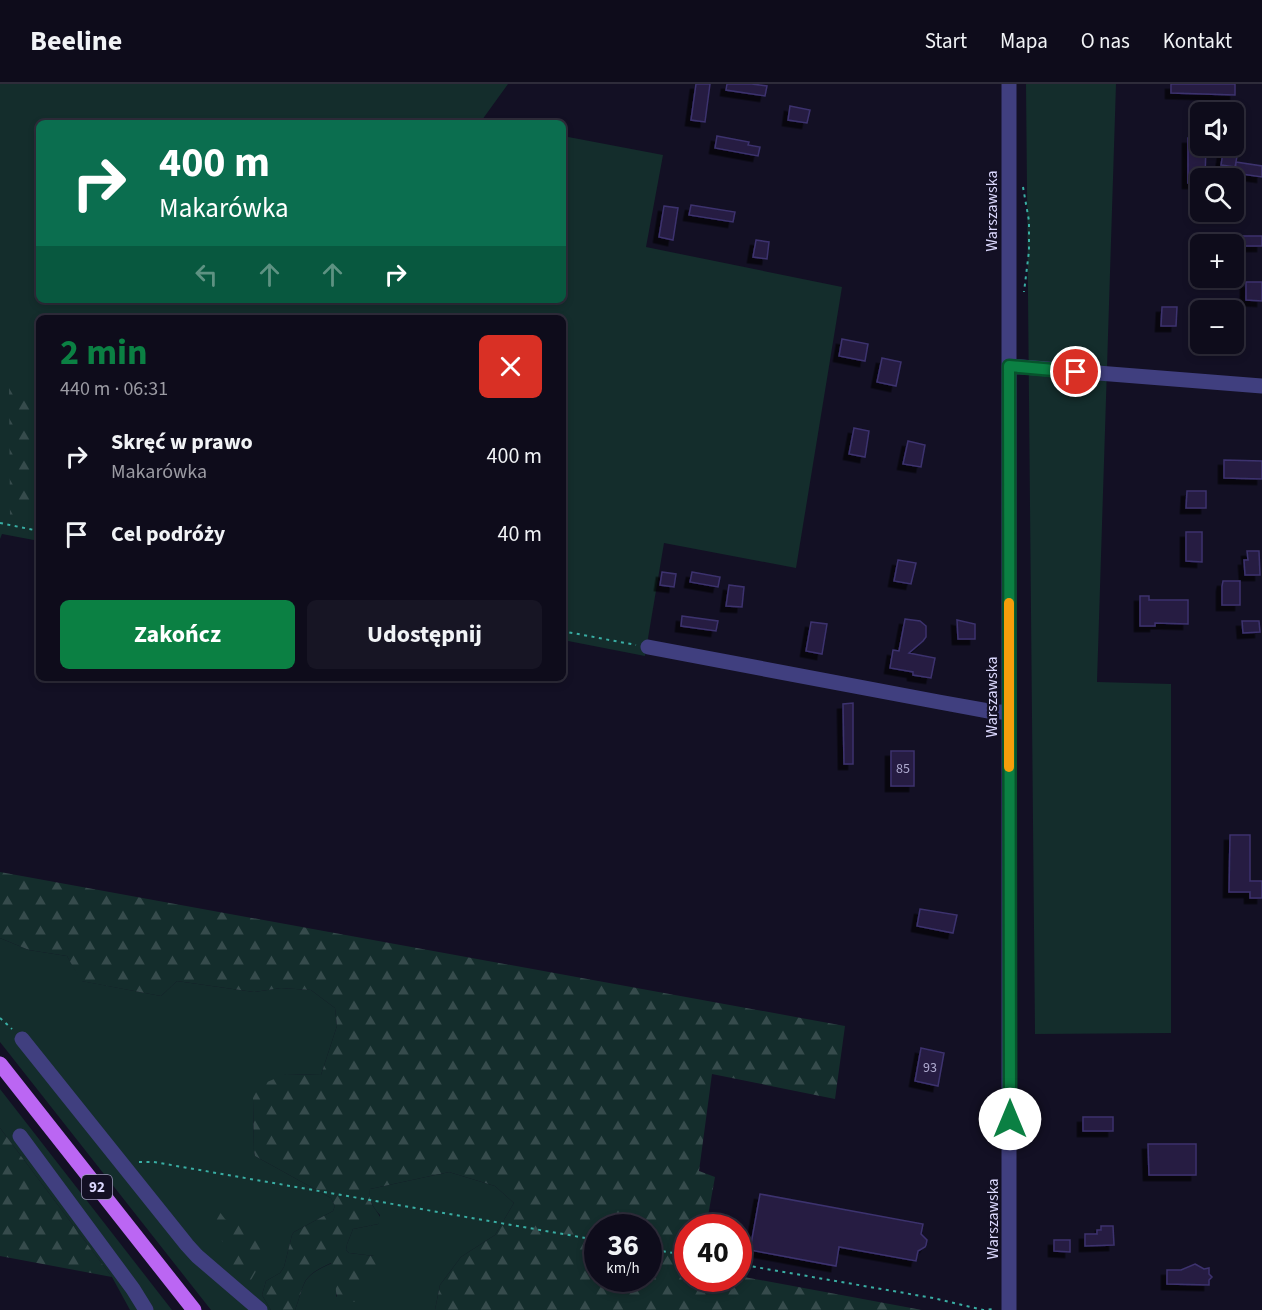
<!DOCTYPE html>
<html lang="pl">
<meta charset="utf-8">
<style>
:root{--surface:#0e0c1b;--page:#171524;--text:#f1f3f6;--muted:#9b9ba3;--line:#2e2c3a;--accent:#0b8043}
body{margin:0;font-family:"Source Sans 3",sans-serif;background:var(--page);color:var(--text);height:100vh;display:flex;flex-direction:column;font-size:22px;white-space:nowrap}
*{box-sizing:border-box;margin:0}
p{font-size:20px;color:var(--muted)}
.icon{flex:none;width:33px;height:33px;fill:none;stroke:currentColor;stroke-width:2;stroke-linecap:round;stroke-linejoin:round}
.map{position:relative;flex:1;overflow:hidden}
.sheet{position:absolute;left:36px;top:231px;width:530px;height:366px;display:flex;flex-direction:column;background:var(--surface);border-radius:9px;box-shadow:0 3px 9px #0003,0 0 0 2px var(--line)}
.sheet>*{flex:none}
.top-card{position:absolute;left:36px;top:36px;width:530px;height:183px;border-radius:9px;box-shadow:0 3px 9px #0003,0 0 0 2px var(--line);background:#0b6e4f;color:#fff;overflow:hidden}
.controls{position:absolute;left:1190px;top:18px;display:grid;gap:12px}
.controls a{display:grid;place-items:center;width:54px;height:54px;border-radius:9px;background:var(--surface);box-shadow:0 3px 9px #0003,0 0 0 2px var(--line);font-size:30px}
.speed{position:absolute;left:584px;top:1130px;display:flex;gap:12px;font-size:30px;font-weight:700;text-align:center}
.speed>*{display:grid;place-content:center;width:78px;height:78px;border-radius:50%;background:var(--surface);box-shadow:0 3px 9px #0003,0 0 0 2px var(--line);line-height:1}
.speed small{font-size:15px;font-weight:400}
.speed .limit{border:9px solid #d22;background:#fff;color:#111}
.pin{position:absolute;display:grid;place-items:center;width:51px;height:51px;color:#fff;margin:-26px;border:3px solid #fff;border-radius:50%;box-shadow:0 2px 6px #0007}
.me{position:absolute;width:66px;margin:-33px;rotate:0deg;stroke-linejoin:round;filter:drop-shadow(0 0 4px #0008)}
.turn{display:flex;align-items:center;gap:21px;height:126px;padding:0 24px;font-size:27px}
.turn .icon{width:78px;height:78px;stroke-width:2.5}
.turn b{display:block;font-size:42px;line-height:51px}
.lanes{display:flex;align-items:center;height:57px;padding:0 24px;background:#0003;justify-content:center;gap:30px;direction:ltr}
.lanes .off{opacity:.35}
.round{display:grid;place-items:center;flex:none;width:63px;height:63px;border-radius:9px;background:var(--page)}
.head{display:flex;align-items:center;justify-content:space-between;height:102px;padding:0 24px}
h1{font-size:36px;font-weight:700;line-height:45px;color:var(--accent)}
.button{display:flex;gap:12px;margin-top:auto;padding:12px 24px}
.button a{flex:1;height:69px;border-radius:9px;background:var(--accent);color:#fff;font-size:24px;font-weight:700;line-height:69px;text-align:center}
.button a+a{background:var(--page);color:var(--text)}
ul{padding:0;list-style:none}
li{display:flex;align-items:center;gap:18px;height:78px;padding:0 24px}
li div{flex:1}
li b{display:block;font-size:22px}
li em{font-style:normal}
header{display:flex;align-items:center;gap:36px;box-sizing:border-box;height:84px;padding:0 30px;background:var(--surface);border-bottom:2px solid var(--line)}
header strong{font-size:28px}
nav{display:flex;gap:33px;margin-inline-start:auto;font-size:21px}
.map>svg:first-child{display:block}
.green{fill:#142d2c}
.forest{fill:url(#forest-firs);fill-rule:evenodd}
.building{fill:#251e43;stroke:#3c326e;stroke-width:1.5;filter:url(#shadow)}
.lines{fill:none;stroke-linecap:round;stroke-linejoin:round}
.path{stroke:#39aea4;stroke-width:2;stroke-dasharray:3 4.5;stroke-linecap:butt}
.minor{stroke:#403f7f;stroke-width:15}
.major{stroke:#bb66f3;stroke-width:15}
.route-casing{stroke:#07532c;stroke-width:15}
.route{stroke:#0b8043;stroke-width:10}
.slow{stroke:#f59e0b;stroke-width:10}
.labels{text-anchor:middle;stroke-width:4.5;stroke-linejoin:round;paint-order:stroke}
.number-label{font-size:14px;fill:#ada9ce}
.shield{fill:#131024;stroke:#9e9bbb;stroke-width:1.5}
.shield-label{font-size:15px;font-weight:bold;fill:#dad7fc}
.street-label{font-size:16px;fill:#dad7fc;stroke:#131024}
</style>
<header>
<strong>Beeline</strong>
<nav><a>Start</a><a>Mapa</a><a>O nas</a><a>Kontakt</a></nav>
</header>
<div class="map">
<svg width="1262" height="1226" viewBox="0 0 1262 1226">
<defs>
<pattern id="forest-firs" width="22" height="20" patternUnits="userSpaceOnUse" patternTransform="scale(1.5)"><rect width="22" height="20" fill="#142d2c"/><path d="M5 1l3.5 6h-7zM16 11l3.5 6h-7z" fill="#364b4c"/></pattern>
<filter id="shadow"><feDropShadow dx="-5.5" dy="5.5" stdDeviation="0" flood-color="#0009"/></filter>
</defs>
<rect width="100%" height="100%" fill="#131024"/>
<path class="green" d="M0,0H508L482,36L494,39H39V216H562L563,52L663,71L646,163L842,203L796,484L664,459L645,572L563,556L562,234H39V457L2,450L0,455Z
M1026,0H1116L1097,598L1171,600V949L1035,950Z
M0,854L29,866L67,872L82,897L161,912L177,897L254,908L281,904L311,906L335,924L337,942L321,991L286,990L253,1014L254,1067L255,1072L331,1114L335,1122L333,1127L294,1148L292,1151L284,1183L280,1189L266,1197L262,1211L271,1226H211L0,958Z
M0,1005L172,1226H130L112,1193L0,1044Z
M449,1088L495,1102L514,1119L495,1151L461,1173L440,1201L435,1226H295C306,1197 300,1193 332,1179L336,1185V1213L374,1172L349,1169L346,1166L347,1160L353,1145L378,1140L380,1131C373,1124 368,1115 370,1105Z"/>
<path class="forest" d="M9,295L39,301V440L10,434Z
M0,788L845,942L835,1015L712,990L699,1087L715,1093L706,1143H687V1194H738V1182L744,1183V1193L922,1226H435L440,1201L461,1173L495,1151L514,1119L495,1102L449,1088L370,1105C368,1121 376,1124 381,1135L378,1140L353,1145L347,1160L346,1166L349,1169L374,1172L377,1175L376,1182L357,1218L339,1217C332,1206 340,1190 331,1179C300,1193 306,1197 295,1226H271L262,1211L266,1197L280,1189L284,1183L292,1151L294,1148L333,1127L335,1122L331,1114L255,1072L254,1067L253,1014L260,1001L286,990L321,991L337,942L335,924L311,906L281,904L254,908L177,897L161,912L81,897L67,872L29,866L0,854ZM597,1143H648V1194H597Z
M0,1044L112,1193L0,1172Z
M213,1123H216L225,1135L229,1138L250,1136L262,1157L259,1182L251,1196L247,1199C233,1187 230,1181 233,1163L220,1156L209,1139L207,1131L208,1127Z"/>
<path class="building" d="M696,0H710L705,38L691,36Z
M727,0H752L767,2L765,12L726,6Z
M1171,0H1235V11L1171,9Z
M790,22L810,26L807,39L788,36Z
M717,52L749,58L748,61L760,63L758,72L715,64Z
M1188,54H1200V62H1206L1205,94H1200V99H1188Z
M1224,62H1239L1235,83L1221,81Z
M1236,78L1262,82V93L1235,89Z
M691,121L735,128L733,138L689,131Z
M664,122L678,124L673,156L659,153Z
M1242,152H1262V162H1242Z
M756,156L769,158L767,175L753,173Z
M1246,198H1262V217L1246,216Z
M1162,223H1177L1176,242H1161Z
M842,255L868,260L865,277L839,272Z
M882,274L901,278L896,302L877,298Z
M854,344L869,347L865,373L849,370Z
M908,357L925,361L921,383L903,380Z
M1224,376L1262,377V395L1224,394Z
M1187,407H1206V424H1186Z
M1186,448H1202V478L1186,477Z
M1247,467H1259L1260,491H1245L1244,476H1248Z
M898,476L916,479L911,500L894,497Z
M662,488L676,490L674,503L660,501Z
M692,488L720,493L718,503L690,498Z
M1223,497H1240V521H1222V502Z
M729,501L744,503L742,523L726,522Z
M1140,512H1149V516H1188V540L1155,539V542H1140Z
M682,532L718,537L716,547L681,542Z
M905,535L920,537L926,542V553L923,557L909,569L935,574L931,594L913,591V588L890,584L893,566L899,567Z
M957,536L975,540V555H958Z
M1242,537H1259L1260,548L1243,549Z
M811,538L827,540L822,570L806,567Z
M853,619V680H844L843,620Z
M891,667H914V702H891Z
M1230,751H1250V797H1262V814H1250V808H1229Z
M920,825L957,831L953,849L917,842Z
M921,964L944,969L938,1002L915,997Z
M1083,1033H1113V1047H1083Z
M1148,1060H1196V1091H1149Z
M760,1110L923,1140L921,1150L927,1156L926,1161L925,1163L918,1167L916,1177L839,1163L836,1182L750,1166Z
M1101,1142H1113L1114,1161L1085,1162V1150H1097V1146H1101Z
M1054,1156H1070V1168L1054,1167Z
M1195,1180L1204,1185L1209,1184V1190L1212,1193L1209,1196V1201L1167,1200V1186H1181Z"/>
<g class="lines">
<path class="path" d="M1023,103L1029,137V167L1024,208
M0,439L39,447
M562,547L636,561
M0,934L12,945
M139,1078H154L597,1156
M648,1165L687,1171
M738,1180L933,1214L983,1226L994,1225"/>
<path class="minor" d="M1009,0V1226
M1009,282L1262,302
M648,563L939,618L994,628H1009
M22,955L187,1161L197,1172L260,1226
M20,1052L133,1205L146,1226"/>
<path class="major" d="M0,980L194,1226"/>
</g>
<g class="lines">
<g class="route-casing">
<path id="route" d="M1010,1035L1009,282L1076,288"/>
</g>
<use href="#route" class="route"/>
<path class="slow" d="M1009,519V683"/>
</g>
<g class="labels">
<g class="number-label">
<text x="903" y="689">85</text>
<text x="930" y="988">93</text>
</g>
<rect class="shield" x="82" y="1091" width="30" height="24" rx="4.5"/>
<g class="shield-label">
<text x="97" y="1108">92</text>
</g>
<g class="street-label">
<text transform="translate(991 127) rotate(-90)" y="6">Warszawska</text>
<text transform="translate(991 613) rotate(-90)" y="6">Warszawska</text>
<text transform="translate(992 1135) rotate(-90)" y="6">Warszawska</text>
</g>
</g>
</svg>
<div class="controls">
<a><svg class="icon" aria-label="sound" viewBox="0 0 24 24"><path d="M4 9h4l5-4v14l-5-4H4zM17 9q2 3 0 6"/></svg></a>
<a><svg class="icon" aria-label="search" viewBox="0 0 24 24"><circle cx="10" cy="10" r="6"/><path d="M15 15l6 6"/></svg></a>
<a>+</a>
<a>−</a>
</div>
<div class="speed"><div>36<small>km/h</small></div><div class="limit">40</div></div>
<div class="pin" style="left:1076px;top:288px;background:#d93025"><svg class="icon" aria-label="arrive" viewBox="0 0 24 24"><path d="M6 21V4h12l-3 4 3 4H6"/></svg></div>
<svg class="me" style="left:1010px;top:1035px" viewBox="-20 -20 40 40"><circle r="19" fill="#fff"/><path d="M0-13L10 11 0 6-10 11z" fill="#0b8043"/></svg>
<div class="top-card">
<div class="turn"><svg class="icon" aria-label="right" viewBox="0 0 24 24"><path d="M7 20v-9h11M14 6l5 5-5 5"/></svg><div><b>400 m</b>Makarówka</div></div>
<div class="lanes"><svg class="icon off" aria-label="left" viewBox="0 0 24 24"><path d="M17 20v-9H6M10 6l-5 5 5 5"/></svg><svg class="icon off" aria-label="ahead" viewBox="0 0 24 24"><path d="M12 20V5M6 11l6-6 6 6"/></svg><svg class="icon off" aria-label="ahead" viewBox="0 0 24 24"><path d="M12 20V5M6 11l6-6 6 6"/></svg><svg class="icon" aria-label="right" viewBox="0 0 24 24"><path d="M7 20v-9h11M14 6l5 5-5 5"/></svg></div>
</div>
<section class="sheet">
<div class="head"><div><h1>2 min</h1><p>440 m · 06:31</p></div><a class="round" style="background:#d93025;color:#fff"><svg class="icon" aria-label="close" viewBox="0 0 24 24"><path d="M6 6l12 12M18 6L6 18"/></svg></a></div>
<ul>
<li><svg class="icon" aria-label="right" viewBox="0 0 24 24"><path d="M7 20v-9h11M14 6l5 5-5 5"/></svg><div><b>Skręć w prawo</b><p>Makarówka</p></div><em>400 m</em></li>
<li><svg class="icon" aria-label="arrive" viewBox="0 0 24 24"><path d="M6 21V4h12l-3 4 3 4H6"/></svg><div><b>Cel podróży</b></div><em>40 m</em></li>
</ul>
<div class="button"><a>Zakończ</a><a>Udostępnij</a></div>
</section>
</div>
